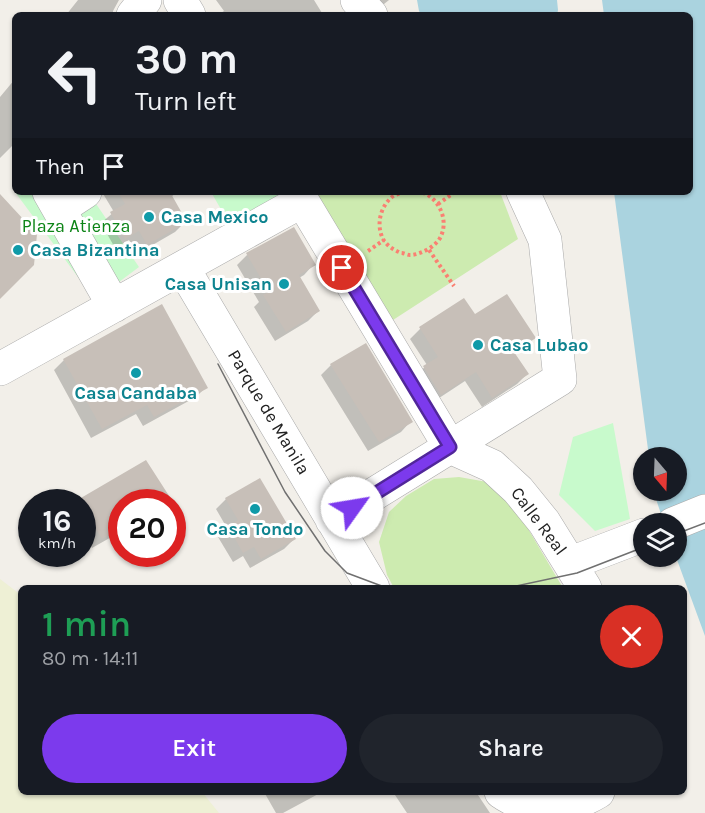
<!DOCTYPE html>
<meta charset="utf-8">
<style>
:root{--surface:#171b24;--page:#20242c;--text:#f1f3f6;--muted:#9ea1a6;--accent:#7c3aed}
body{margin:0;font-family:Karla,sans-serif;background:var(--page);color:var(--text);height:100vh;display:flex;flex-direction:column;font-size:22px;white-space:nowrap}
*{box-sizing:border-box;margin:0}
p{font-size:20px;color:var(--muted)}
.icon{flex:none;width:33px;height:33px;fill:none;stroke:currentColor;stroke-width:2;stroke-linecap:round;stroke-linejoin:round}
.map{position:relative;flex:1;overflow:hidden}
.side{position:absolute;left:18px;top:585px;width:669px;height:210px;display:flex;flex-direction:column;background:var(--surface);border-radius:9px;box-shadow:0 2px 4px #0004}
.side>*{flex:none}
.banner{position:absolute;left:12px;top:12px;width:681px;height:183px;border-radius:9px;box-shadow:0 2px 4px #0004;background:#171b24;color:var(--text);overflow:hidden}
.needle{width:39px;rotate:161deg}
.tools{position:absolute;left:633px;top:447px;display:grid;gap:12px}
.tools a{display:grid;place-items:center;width:54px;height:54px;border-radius:50%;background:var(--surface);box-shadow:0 2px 4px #0004;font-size:30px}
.speed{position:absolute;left:18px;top:489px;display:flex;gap:12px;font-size:30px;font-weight:700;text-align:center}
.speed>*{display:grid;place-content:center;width:78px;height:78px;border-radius:50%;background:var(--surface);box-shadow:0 2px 4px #0004;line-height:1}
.speed small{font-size:15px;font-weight:400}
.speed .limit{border:9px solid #d22;background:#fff;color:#111}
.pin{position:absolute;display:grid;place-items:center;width:51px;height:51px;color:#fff;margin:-26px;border:3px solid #fff;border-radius:50%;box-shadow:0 2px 6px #0007}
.me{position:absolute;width:66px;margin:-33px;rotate:58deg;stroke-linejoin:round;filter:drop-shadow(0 0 4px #0008)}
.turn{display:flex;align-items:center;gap:21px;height:126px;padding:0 24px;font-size:27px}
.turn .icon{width:78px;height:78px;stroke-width:2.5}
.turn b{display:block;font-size:42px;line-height:51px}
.then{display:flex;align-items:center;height:57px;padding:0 24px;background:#0003;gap:12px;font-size:22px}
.round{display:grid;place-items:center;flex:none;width:63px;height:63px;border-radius:32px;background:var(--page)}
.summary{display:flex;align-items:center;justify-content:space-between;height:102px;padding:0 24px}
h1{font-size:36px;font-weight:600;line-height:45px;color:#1e9e55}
.action{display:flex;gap:12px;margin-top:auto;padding:12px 24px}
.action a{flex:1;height:69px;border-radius:36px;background:var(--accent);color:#fff;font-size:24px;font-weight:600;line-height:69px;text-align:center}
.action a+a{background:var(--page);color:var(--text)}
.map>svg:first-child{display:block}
.farmland{fill:#eef0d5}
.grass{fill:#cdebb0}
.park{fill:#c8facc}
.water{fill:#aad3df}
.shadow{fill:#0003}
.building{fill:#c7bfb8}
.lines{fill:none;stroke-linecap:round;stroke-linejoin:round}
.minor-casing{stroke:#a9a9a9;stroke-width:34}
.path{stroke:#fa8072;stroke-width:4;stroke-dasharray:3 3;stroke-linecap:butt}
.minor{stroke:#fff;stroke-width:33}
.tram{stroke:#707070;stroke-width:1.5}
.route-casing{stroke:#51269a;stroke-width:15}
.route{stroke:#7c3aed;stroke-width:10}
.culture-dot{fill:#0f9aa8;stroke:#fff;stroke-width:2}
.labels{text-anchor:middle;stroke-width:6;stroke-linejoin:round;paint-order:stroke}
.culture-label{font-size:18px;font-weight:bold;fill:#0d838f;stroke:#fff;text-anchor:start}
.park-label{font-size:18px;fill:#0c8416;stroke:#fff}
.street-label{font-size:18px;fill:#222;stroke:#fff}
</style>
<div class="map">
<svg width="705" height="813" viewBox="0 0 705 813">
<rect width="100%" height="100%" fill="#f2efe9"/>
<path class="farmland" d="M0,579L21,595V792H202L219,813H0Z"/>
<path class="grass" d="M315,192H500L518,239L393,320L312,194Z
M459,477L493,483L514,505L563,588H394L387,575L379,542L389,512L406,496L434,479Z"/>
<path class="park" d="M15,192H88L139,267L95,300Z
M211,192H285L230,225Z
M613,423L630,519L595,531L559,495L573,437Z"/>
<path class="water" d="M417,0H557L558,10L557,15H422L419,11Z
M602,0H705V636L676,557V524L664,523L654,493L653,491L676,490V458L649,457L614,192H690V15H604Z"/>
<path class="shadow" d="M78,0H119L113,11V15H66Z
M216,0H314L322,13L320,15H218L224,11Z
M372,0H389L379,8Z
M15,79V143L0,158V97Z
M102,192H177L171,197L185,222L175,232L137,254L129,240L115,248L101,223L114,212Z
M247,255L314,264L304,275L299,278L318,311L308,321L275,341L254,307L259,302L237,265Z
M464,300L474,317L534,338L524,348L514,354L527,374L517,384L482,407L465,381L430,404L414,377L427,365L410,339L420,329Z
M64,360L206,387L196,397L143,426L136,414L91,438L54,370Z
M331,365L411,421L401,432L368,451L321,375Z
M169,499L165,502H122V531L92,548L82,533V502H78L80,501Z
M226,499L294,539L284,549L250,568L243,556L233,562L218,537L227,528L216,509Z
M264,792H322L283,813H276Z
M393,792H476L490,813H407Z"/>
<path class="building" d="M118,192H170L187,222L147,245L139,231L125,239L110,212L125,204Z
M0,194L37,234L34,265L0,299Z
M294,227L316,265L299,275L320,311L286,332L263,295L269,292L246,253Z
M507,294L536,338L514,352L529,374L492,398L476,372L441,395L423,366L438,357L419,327L464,298L475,314Z
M162,304L208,388L154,417L147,405L102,429L63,359Z
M366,343L413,422L379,442L330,364Z
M146,460L173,502H122V528L102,539L82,506V502H74Z
M260,478L296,539L261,559L254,547L243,553L228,526L238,520L225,498Z"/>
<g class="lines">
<g class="minor-casing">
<path id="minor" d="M180,0L189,15
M357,0L371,15
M133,15L145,0
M49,192L114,306
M297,192L450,447L492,466L518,490L544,522L585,588
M59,209L85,192
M183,268L373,588
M0,369L302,201
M332,520L560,379L545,240L523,192
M673,524L705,511
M571,563L644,535
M501,792C531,813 566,811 598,792"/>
</g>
<path class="path" d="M405,192C401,193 396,194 392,197C380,207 376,225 383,239C387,246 394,250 401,253C404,253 407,255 410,255C420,255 437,246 441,236C449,219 438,196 420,192
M438,204L455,192
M429,250L454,286
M368,251L384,240"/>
<use href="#minor" class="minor"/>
<path class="tram" d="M218,364L285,492L325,551L347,573L387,588
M676,534L705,523
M507,588L577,573L644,547"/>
</g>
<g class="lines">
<g class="route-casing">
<path id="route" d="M342,268L450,447L352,508"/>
</g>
<use href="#route" class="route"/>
</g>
<g class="culture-dot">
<circle cx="149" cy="217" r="6"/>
<circle cx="18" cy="250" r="6"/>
<circle cx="284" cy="284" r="6"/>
<circle cx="478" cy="345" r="6"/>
<circle cx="136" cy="373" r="6"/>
<circle cx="255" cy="509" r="6"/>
</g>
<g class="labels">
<g class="culture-label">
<text x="161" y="223">Casa Mexico</text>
<text x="30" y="256">Casa Bizantina</text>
<text x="272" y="290" text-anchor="end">Casa Unisan</text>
<text x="490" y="351">Casa Lubao</text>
<text x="136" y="399" text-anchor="middle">Casa Candaba</text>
<text x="255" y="535" text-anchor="middle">Casa Tondo</text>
</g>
<g class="park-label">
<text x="76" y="232">Plaza Atienza</text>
</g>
<g class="street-label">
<text transform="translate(269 412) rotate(59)" y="6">Parque de Manila</text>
<text transform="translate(539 521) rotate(53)" y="6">Calle Real</text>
</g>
</g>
</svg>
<div class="tools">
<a><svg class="needle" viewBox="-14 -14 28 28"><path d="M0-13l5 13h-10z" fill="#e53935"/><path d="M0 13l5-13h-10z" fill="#9ea1a6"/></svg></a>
<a><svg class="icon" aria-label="layers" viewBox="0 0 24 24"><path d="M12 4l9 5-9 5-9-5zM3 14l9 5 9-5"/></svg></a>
</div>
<div class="speed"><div>16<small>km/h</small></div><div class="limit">20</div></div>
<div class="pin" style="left:342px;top:268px;background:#d93025"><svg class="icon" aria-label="arrive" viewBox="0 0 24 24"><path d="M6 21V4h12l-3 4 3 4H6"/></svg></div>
<svg class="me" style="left:352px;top:508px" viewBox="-20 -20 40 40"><circle r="19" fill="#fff"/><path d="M0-13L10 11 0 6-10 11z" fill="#7c3aed"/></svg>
<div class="banner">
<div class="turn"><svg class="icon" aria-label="left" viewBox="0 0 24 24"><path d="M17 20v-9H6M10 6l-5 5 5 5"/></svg><div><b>30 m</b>Turn left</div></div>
<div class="then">Then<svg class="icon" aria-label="arrive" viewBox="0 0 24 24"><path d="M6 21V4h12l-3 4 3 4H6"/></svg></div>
</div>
<section class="side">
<div class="summary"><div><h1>1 min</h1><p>80 m · 14:11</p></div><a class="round" style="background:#d93025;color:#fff"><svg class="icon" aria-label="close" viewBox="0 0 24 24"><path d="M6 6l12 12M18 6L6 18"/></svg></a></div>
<div class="action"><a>Exit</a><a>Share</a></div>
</section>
</div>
